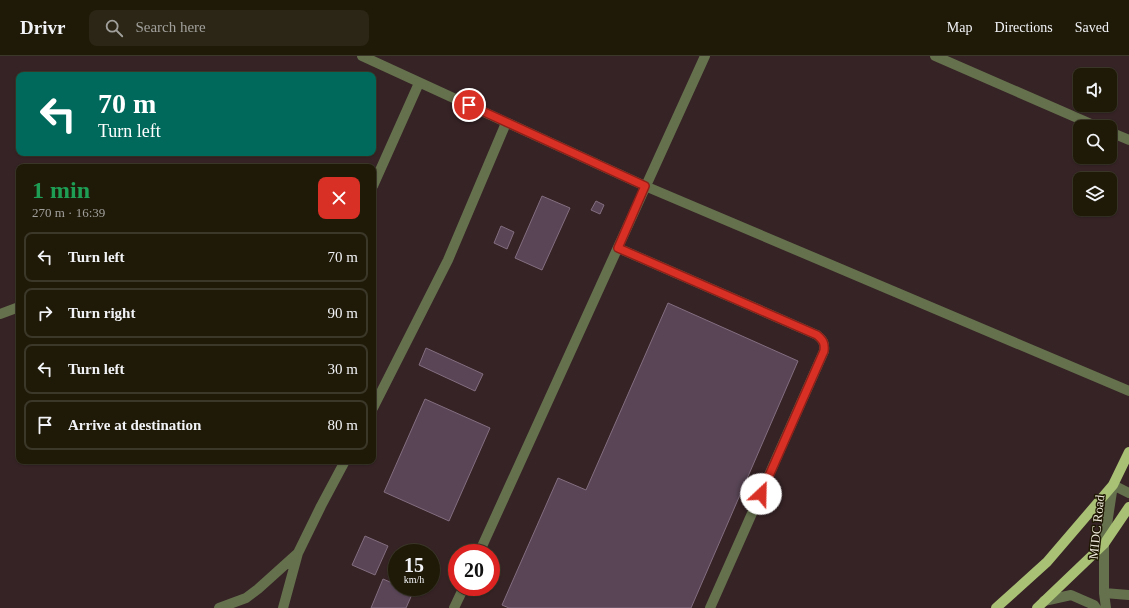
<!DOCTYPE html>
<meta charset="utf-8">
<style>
:root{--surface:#1f1908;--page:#2c2616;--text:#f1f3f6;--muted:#a1a09c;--line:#3c3829}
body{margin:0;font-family:Georgia,serif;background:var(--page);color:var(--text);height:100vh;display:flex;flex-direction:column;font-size:15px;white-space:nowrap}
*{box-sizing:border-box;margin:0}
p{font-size:13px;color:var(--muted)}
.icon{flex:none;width:22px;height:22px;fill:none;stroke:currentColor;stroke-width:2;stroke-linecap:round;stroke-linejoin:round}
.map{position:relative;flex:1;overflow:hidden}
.details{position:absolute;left:16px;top:108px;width:360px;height:300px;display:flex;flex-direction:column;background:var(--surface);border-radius:8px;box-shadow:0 1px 3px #0004,0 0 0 1px var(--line)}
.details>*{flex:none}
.top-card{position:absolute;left:16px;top:16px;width:360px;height:84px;border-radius:8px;box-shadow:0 1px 3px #0004,0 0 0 1px var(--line);background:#00695c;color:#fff;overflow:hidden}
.buttons{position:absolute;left:1073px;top:12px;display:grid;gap:8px}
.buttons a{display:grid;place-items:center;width:44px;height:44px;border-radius:8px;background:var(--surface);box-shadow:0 1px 3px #0004,0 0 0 1px var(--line);font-size:20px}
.speed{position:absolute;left:388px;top:488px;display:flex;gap:8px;font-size:20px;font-weight:700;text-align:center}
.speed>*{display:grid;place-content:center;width:52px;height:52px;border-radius:50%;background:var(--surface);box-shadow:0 1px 3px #0004,0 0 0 1px var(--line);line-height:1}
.speed small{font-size:10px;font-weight:400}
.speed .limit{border:6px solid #d22;background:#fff;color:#111}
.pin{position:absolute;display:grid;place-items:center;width:34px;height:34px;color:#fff;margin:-17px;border:2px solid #fff;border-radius:50%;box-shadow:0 1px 4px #0007}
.me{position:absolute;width:44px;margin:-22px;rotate:24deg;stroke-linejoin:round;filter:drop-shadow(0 0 3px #0008)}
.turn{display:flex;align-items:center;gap:14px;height:84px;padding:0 16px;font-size:18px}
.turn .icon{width:52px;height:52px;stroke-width:2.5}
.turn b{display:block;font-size:28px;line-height:34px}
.round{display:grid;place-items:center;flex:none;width:42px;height:42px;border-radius:8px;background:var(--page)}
.headline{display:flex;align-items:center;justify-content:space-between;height:68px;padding:0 16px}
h1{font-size:24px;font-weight:800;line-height:30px;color:#1e9e55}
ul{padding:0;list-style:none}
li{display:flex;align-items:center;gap:12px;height:50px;margin:0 8px 6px;padding:0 8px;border:2px solid var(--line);border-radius:8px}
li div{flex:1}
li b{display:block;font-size:15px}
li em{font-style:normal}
header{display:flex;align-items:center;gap:24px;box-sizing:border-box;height:56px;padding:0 20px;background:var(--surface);border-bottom:1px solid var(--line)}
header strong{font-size:19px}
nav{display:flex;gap:22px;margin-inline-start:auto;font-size:14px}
.search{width:280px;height:36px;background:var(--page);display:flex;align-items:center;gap:10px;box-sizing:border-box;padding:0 14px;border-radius:8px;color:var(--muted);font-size:15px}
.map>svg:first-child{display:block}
.industrial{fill:#362326;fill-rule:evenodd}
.building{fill:#594556;stroke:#836e80}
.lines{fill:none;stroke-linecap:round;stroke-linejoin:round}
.minor{stroke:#65714d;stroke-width:10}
.major{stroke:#a9c174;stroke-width:10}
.route-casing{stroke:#8d1f18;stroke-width:10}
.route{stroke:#d93025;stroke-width:7}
.labels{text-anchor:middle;stroke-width:3;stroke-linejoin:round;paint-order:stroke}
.street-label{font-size:13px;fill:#efeadd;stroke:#1f1803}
</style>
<header>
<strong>Drivr</strong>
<div class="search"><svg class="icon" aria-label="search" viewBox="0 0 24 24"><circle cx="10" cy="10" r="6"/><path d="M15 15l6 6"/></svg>Search here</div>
<nav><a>Map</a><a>Directions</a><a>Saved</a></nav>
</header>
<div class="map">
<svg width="1129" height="552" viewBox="0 0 1129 552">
<rect width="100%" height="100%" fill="#29210b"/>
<path class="industrial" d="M0,0H1129V552H0ZM19,19H373V97H19ZM1080,19H1110V49H1080ZM1080,71H1110V101H1080ZM19,111H373V405H19ZM1080,123H1110V153H1080ZM397,497H431V531H397ZM457,497H491V531H457Z"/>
<path class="building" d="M542,140L570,152L542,214L515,202Z
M596,145L604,149L600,158L591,154Z
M501,170L514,176L507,193L494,187Z
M668,247L798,305L691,552H509L502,549L558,422L586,434Z
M426,292L483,318L475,335L419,309Z
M425,343L490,372L449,465L384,436Z
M365,480L388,490L375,519L352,509Z
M383,523L397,529V531H401L413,536L406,552H371Z"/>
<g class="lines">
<path class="minor" d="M362,0L645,130L1129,335
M935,0L1098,71
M1110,76L1129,84
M373,130L419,27
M618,192L817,279C823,284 825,287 824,295L710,552
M0,258L19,251
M373,352L448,204L506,67
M479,497L705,0
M1104,537L1129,539
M1044,545L1071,539L1094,549L1096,552
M219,552L246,542L258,533L298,497L321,450L345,405
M283,552L298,497
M454,552L464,531
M1106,552L1104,537V488L1113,429L1129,437"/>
<path class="major" d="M996,552L1047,506L1113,429L1129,396
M1037,552L1104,488L1129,451"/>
</g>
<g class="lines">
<g class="route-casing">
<path id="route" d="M469,49L645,130L618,192L817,279C823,284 825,287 824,295L761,438"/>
</g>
<use href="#route" class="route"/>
</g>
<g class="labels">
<g class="street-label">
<text transform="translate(1096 471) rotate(-84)" y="5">MIDC Road</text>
</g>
</g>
</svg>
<div class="buttons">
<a><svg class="icon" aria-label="sound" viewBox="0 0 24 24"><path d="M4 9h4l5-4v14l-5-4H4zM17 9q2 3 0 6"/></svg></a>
<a><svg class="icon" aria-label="search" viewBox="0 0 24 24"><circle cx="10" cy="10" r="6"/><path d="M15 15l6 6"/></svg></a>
<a><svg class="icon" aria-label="layers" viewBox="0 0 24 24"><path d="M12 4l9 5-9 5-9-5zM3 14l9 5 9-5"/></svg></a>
</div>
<div class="speed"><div>15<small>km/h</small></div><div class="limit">20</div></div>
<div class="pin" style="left:469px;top:49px;background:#d93025"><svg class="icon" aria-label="arrive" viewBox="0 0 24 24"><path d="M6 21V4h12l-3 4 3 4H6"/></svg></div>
<svg class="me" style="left:761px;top:438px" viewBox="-20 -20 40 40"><circle r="19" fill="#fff"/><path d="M0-13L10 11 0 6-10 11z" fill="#d93025"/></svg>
<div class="top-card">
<div class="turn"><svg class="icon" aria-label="left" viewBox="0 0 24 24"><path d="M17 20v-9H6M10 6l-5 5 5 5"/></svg><div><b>70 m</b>Turn left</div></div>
</div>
<section class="details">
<div class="headline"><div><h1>1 min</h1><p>270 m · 16:39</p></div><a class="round" style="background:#d93025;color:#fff"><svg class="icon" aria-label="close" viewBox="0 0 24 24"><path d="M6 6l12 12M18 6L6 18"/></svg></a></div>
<ul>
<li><svg class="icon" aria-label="left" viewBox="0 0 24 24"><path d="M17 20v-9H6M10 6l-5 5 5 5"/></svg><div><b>Turn left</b></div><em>70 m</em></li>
<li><svg class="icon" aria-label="right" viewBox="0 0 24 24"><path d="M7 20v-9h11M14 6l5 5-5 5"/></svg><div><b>Turn right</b></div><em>90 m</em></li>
<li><svg class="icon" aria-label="left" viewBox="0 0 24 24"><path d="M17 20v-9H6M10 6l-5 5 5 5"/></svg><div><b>Turn left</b></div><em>30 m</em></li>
<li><svg class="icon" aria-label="arrive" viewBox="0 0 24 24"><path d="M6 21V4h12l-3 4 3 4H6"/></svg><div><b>Arrive at destination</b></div><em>80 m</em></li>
</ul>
</section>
</div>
